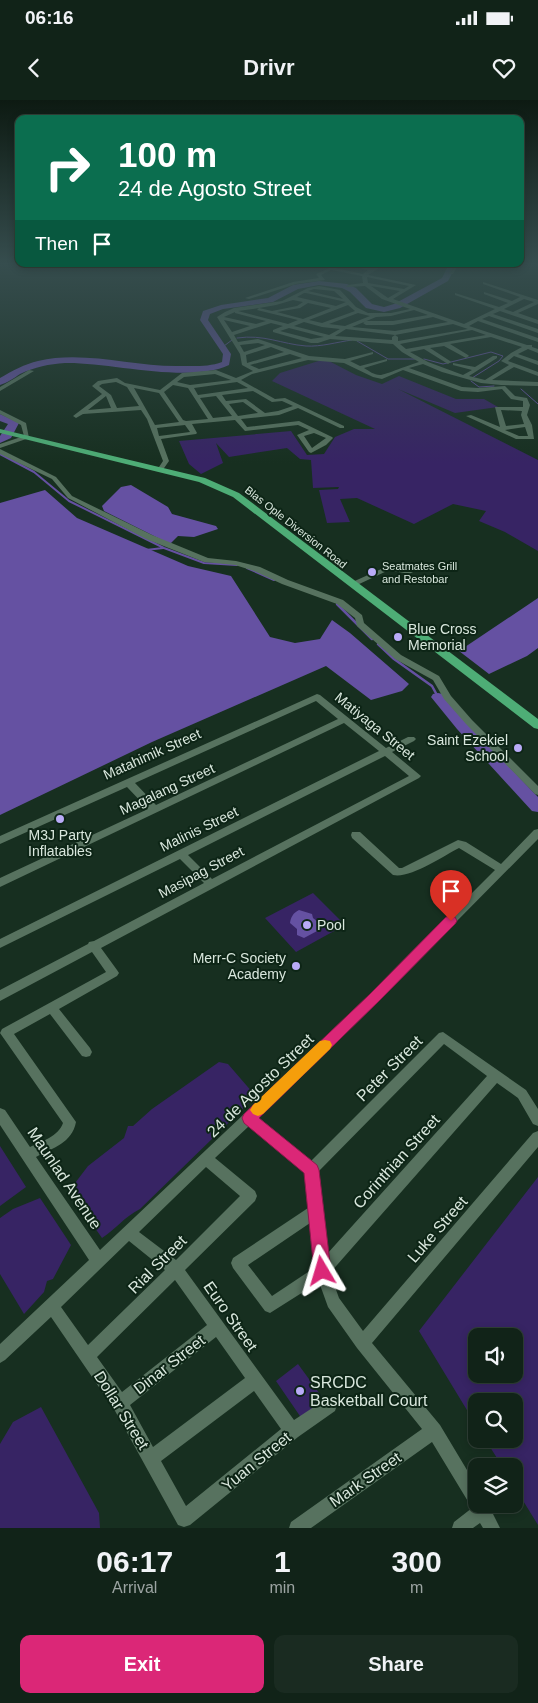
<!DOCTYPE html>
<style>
:root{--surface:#112318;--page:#1a2b21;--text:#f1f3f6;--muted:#9ca4a2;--line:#304037;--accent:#db2777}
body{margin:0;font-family:Helvetica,sans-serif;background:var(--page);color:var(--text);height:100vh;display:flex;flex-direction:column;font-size:19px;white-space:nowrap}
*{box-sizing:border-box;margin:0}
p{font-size:16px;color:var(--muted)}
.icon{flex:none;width:28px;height:28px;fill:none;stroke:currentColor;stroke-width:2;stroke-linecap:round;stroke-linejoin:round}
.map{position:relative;height:1428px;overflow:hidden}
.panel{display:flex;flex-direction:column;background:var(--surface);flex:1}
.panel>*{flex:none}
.guide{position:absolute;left:15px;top:15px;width:509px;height:152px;border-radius:10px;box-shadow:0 2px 8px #0003,0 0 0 1px var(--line);background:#0b6e4f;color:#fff;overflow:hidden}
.controls{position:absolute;left:468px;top:1228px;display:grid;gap:10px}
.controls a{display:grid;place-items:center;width:55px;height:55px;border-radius:10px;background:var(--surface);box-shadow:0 2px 8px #0003,0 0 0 1px var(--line);font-size:25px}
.pin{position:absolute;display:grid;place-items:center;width:42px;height:42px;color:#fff;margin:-51px -21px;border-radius:50% 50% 50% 0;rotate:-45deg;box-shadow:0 0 5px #0007}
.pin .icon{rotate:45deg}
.me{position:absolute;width:55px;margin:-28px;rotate:353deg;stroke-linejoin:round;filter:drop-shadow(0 0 4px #0008)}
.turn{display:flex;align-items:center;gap:18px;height:105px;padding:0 20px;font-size:22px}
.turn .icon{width:65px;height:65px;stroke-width:2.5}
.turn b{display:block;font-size:35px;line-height:42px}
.then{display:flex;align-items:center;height:48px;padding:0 20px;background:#0003;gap:10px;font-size:19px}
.eta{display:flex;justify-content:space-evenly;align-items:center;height:85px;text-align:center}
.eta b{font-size:30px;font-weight:600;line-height:35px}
.button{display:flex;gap:10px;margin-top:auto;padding:10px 20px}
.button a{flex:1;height:58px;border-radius:10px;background:var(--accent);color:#fff;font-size:20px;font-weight:600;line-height:58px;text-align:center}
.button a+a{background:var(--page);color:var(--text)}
.status{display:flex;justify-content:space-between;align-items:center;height:35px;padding:0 25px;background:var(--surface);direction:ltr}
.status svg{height:14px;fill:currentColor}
header{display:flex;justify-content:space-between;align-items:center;height:65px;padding:0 20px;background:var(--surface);font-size:22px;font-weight:600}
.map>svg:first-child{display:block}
.green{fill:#372464;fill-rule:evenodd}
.water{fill:#6551a2}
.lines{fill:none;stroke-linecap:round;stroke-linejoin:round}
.stream-far2{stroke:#6551a2;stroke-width:1}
.stream-far1{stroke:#6551a2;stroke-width:2}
.stream{stroke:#6551a2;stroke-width:2.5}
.river{fill:#6551a2;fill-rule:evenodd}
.minor{fill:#57725f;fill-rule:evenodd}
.major{fill:#4ead76;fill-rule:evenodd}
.route{fill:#db2777;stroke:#8e194d}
.slow{fill:#f59e0b}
.poi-dot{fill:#b9abf7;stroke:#0d2516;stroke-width:2}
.labels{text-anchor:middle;stroke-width:4;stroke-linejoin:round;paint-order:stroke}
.far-street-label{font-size:11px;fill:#d9e7dd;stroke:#0d2516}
.far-poi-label{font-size:11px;fill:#d9e7dd;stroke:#0d2516;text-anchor:start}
.poi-label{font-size:14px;fill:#d9e7dd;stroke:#0d2516;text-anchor:start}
.street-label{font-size:14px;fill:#d9e7dd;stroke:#0d2516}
.near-street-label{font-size:16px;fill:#d9e7dd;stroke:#0d2516}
.near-poi-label{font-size:16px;fill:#d9e7dd;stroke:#0d2516;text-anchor:start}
</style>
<div class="status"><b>06:16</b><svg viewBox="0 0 49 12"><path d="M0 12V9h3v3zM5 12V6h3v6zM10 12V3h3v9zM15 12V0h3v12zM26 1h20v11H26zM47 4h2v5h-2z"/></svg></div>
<header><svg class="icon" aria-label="back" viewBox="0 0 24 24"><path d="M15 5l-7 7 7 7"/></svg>Drivr<svg class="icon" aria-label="heart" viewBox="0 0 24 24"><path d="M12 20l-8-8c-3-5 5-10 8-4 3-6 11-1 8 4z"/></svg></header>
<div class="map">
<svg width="538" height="1428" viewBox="0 0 538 1428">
<rect width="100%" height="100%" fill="#172f20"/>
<path class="green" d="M325,259L356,275L382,284L399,276L456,299H484L498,307L455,313L398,289L538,360V451L505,432L479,421L486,411L453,404L414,424L357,398L340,399L350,422L327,423L319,390L338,389L339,387L313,388L311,360L300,359L287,348L229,357L216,343L223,363L201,374L189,364L179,341L291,331L307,355L324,354L335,337L354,329H375L272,281L280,273Z
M313,793L345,825L296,852L265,818Z
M219,962L228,964L253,993L252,1000L140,1109C124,1117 116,1129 102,1138L69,1091L88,1066L124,1038L128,1026H133L152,1009Z
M0,1046L26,1087L0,1106Z
M538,1077V1425L514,1386V1366H502L485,1339H514V1301H476V1325L419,1231ZM476,1236H514V1274H476Z
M40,1098L71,1145L53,1179L47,1181L44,1192L24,1214L0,1174V1118L13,1109Z
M298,1264L325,1301L302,1319L276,1281Z
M41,1307L99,1413L100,1428H0V1344L13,1322Z"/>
<path class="water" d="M131,385L168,407L172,414L216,426L218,429L194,437L178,436L170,444L104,411L102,406L121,387Z
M45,390L77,418L188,466L231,476L270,537L295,543L320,539L332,520L350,533L409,584L402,591L371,600L326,566L152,642L0,715V403Z
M538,498V548L527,556L489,574L459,551Z
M299,810L312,814L313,818L320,824L319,830L304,838L297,835V829L290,823C291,817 293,813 299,810Z"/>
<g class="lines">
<path class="stream-far2" d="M237,238C264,234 281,244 306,246C321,247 337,242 352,240
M357,241L388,259H415
M224,246L232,240
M424,259L443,264L491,252L503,256L499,261L472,278
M471,281L479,287L494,286
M521,289L538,304"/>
<path class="stream-far1" d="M0,354L34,372L69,401L164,448L204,463L237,465
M146,450L163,448
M247,468L274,480"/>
<path class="stream" d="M337,504L372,539
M378,544L394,559L432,586L438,597"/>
<path class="river" d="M449,164H457L448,181L400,208L384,212L366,208L350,192L342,188L319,185L298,189L273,202L223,209L210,214L208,220L231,254L229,265C189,284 110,262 65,263C49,264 35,267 20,274C14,278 7,283 0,285V278C12,271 25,264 38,261C84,250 134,267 180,266C194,266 209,267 222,262L223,254L200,220L203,211L221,205L268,198L293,185L319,181L347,184L356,188L372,204L384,207L394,204L442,178Z
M0,314L19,323L11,338L0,343V336L8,324L0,321Z
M438,593L443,594L467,623L538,697V712L532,711L457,629L431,597L433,594Z"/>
<path class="minor" d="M534,163H538V165L534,164Z
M342,164L372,168L380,164H385L368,175L416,185L393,199L464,224L495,209L455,195V193L499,207L508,203L484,194V192L512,201L520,197L483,184V182L538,200V204L518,213L538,220V224L500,211L493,214L538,229V233L489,216L482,219L538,238V242L478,221L469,226L527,245H532V247L538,249V253L528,249L518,254L538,261V265L514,256L508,261L538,272V276L514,267L492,280L538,282V286L501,285L481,283L442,272L423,264L409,268L462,287L478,288L505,286L515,296L527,298L530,305L527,315L532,325L534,339H516L466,316L471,315L500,327L495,307H523V301L511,299L502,289L478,292L461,291L403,270L382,279L373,277L344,263L308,260L252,274L241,280L275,299L285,298L344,326V328H340L298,308L279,315L241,319L247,327L299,321L332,337L333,338L326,345L311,353L309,352L297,335L309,330L298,325L245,331L235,320L192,324L197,333L196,334L161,339L169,361L162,371L160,372L157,370L163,361L147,319L141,310L83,314L76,318L73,316L102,294L92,286L98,281L117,278L125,283L160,290L182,273L216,270L236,278L253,271L242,265L240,254L217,217L225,212L234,208L282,201L308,188L319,186L340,190L356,207L368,213H391L410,209L382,199L365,186L346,187L348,185L363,183L362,176L331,170L321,175L325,180L296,184L249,199L245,198L293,182L319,178L316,174L336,165L338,166L335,168L363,174L368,170ZM367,177L409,186L404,189L368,183ZM371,186L400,191L388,198ZM314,189L334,191L343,199L308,191ZM304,193H306L346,202L336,206L297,197ZM524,199L534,202L513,212L504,209ZM293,200L303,202L297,206L272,211L259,208L276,205ZM308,203L331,208L303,219L277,212L300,208ZM348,205L355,211L322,223L309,220ZM259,208L257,210L298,220L288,224L238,211ZM414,210L428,215L393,221H366L363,223L366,225H393L433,217L448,222L395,231L352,227L376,217L391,216ZM235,212V213L266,221L256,224L224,217ZM358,213L370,216L345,226L329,224ZM224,220L250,226L232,232ZM304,222L322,227L340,229L329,235L294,226ZM271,223L283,226L273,230V232L311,243H318L330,239L393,244L402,252L419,262C411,264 385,275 380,275C374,275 369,271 364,268L387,261V259L360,266L350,261L373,254V252L345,259L309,256L258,239L238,242L234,235ZM453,224L468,229L398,241V237L395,235L392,237V240L335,236L346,229L395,235ZM289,228L324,237L311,239L280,231ZM472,230L486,235L406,249L400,244ZM491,237L522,247L511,253L501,261L509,265L485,280L469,276L497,258V256H493L475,267L453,263V265L472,270L463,275L428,262L410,252L424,249L448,264L451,262L450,261L430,248L444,246L466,258L469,256L468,255L450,244ZM258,243L265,245L244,252L240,245ZM271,247L284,252L247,263L246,255ZM290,254L302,258L259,269L250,265ZM215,274L231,280L190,285L177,282L184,277ZM116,282L127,287L139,306L117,308L111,295L99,286L102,284ZM237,282L248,288L198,295L194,288ZM173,285L188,288L208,319L186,321L183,320L164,292ZM134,288L159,293L179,322L155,325ZM253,291L272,302L282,301L293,306L278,311L265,313L246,299L226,301L222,295ZM106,296L111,308L88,310ZM216,296L232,316L213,318L200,298ZM243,302L258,313L238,316L229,304ZM501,310L522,311L521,315L524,324L506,326ZM185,325L190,332L159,336L157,328ZM525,327L528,336H519L505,330ZM314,333L326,338L312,348L304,336Z
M455,164H459L453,174H449Z
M29,270L34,271L0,291V287Z
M0,310L26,323L29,338L0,348V344L24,336L21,325L0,314Z
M0,349L56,377L72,396L152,435L208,458L236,461L260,467L288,480L343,500L362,515L364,523L401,555L439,576L451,596L472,620L538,686V695L535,694L466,624L444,599L433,580L395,559L357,526L355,518L337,504L282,484L254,471L235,465L204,462L146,439L68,398L52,379L0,354Z
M388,466L412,470L413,472L409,474L389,470L355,486H352L348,484Z
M317,594L320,595L386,648L408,637H414L416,639L414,641L392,652L421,676L419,678L101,848L117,870L119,873L117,876L59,909L90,948L92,952L90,956L86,957L82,956L50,914L14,934L76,1022C72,1043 53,1048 36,1057L100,1150L371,894L495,770L459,748C443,756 410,779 393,775L352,738L351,735L352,732H360L399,768H402L458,740L466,742L501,764L534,730L538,729V739L379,900L258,1017L311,1061L439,933L443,932L526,990L538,1009V1026L533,1024L518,998L497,983L330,1173L339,1198L363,1231L533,1033L538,1031V1047L372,1243L440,1325L476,1385V1404H488L500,1428H483L480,1423L473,1428H452L454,1422L472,1408L432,1342L311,1428H289L291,1422L422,1329L357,1248L328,1207L319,1182L270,1213L265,1211L233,1168L231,1163L233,1158L308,1108L305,1073L249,1026L215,1058L255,1091L257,1096L255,1101L185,1170L294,1320L329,1297L335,1299L337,1305L335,1311L298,1337L190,1425L184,1427L178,1425L114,1309L51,1217L5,1260L0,1263V1244L89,1160L0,1025V1008L5,1010L30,1047C41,1042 59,1036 63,1023L0,933L2,929L106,872L92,852L0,901V890L88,844L89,842L94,841L204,783L180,759L0,848V839L379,651L344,623L0,787V778L148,709L127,687L0,744V736ZM316,601L338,619L156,705L135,683ZM385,656L409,676L212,779L188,755ZM444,944L487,976L327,1154L318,1072ZM206,1067L240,1096L176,1160L139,1132ZM310,1123L314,1168L272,1196L248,1165ZM129,1141L165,1170L88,1245L61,1207ZM175,1180L207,1225L122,1292L97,1257ZM216,1237L245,1278L153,1347L130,1305ZM254,1291L281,1329L186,1406L161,1361Z"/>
<path class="major" d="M0,329L205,378L239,393L538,619V629L534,628L233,397L199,382L0,333Z"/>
</g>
<linearGradient id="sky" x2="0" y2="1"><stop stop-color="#0d1a12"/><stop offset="0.45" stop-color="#364d4e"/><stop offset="1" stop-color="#364d4e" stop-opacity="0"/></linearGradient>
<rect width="538" height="363" fill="url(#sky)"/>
<path class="route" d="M451,816L455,817L457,821L455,824L379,901L259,1018L317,1065L319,1070L331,1171L328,1177L322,1179L317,1177L314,1171L304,1073L244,1023L242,1018L244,1014L370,894L446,817Z"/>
<path class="slow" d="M325,940L330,941L332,945L330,949L263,1014L258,1016L253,1014L250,1010L253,1005L320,941Z"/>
<g class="poi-dot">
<circle cx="372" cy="472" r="5"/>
<circle cx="398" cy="537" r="5"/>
<circle cx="518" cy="648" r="5"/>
<circle cx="60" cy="719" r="5"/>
<circle cx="307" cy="825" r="5"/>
<circle cx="296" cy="866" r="5"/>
<circle cx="300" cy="1291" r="5"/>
</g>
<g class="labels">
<g class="far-street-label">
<text transform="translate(296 427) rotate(38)" y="4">Blas Ople Diversion Road</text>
</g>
<g class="far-poi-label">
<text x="382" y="470">Seatmates Grill<tspan x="382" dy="13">and Restobar</tspan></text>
</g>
<g class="poi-label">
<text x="408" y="534">Blue Cross<tspan x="408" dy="16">Memorial</tspan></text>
<text x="508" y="645" text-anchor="end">Saint Ezekiel<tspan x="508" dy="16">School</tspan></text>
<text x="60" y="740" text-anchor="middle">M3J Party<tspan x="60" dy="16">Inflatables</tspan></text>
<text x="317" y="830">Pool</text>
<text x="286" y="863" text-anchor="end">Merr-C Society<tspan x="286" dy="16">Academy</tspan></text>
</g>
<g class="street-label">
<text transform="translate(375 626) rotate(39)" y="5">Matiyaga Street</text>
<text transform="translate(152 654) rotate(-24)" y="5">Matahimik Street</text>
<text transform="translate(167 689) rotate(-25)" y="5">Magalang Street</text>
<text transform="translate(199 729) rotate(-26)" y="5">Malinis Street</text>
<text transform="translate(201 772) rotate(-28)" y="5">Masipag Street</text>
</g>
<g class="near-street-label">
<text transform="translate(389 968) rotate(-45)" y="6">Peter Street</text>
<text transform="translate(260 985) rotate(-44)" y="6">24 de Agosto Street</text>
<text transform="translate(396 1061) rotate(-48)" y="6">Corinthian Street</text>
<text transform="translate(65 1078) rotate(56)" y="6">Maunlad Avenue</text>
<text transform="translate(437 1129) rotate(-49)" y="6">Luke Street</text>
<text transform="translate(157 1164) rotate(-45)" y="6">Rial Street</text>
<text transform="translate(231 1216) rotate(55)" y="6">Euro Street</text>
<text transform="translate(169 1264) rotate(-38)" y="6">Dinar Street</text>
<text transform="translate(122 1310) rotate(58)" y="6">Dollar Street</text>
<text transform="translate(256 1361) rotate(-39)" y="6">Yuan Street</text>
<text transform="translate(365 1379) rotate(-35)" y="6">Mark Street</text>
</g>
<g class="near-poi-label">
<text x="310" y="1288">SRCDC<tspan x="310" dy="18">Basketball Court</tspan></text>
</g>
</g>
</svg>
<div class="controls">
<a><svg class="icon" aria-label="sound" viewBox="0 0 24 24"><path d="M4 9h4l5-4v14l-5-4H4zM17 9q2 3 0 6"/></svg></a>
<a><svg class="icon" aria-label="search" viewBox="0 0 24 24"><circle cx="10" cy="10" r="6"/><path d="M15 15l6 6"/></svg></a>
<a><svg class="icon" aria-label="layers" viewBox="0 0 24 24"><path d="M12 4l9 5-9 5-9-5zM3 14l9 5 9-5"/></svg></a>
</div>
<div class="pin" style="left:451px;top:821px;background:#d93025"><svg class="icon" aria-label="arrive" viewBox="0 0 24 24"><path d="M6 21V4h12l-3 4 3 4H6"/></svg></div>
<svg class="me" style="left:322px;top:1171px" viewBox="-20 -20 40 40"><path d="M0-17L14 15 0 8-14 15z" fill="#db2777" stroke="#fff" stroke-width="4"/></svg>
<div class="guide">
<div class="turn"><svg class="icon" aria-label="right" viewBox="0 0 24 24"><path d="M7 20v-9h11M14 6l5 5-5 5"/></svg><div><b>100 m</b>24 de Agosto Street</div></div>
<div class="then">Then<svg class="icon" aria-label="arrive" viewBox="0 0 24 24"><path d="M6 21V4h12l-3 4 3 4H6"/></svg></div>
</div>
</div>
<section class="panel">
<div class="eta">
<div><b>06:17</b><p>Arrival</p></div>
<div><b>1</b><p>min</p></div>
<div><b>300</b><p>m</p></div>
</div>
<div class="button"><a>Exit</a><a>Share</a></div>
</section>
